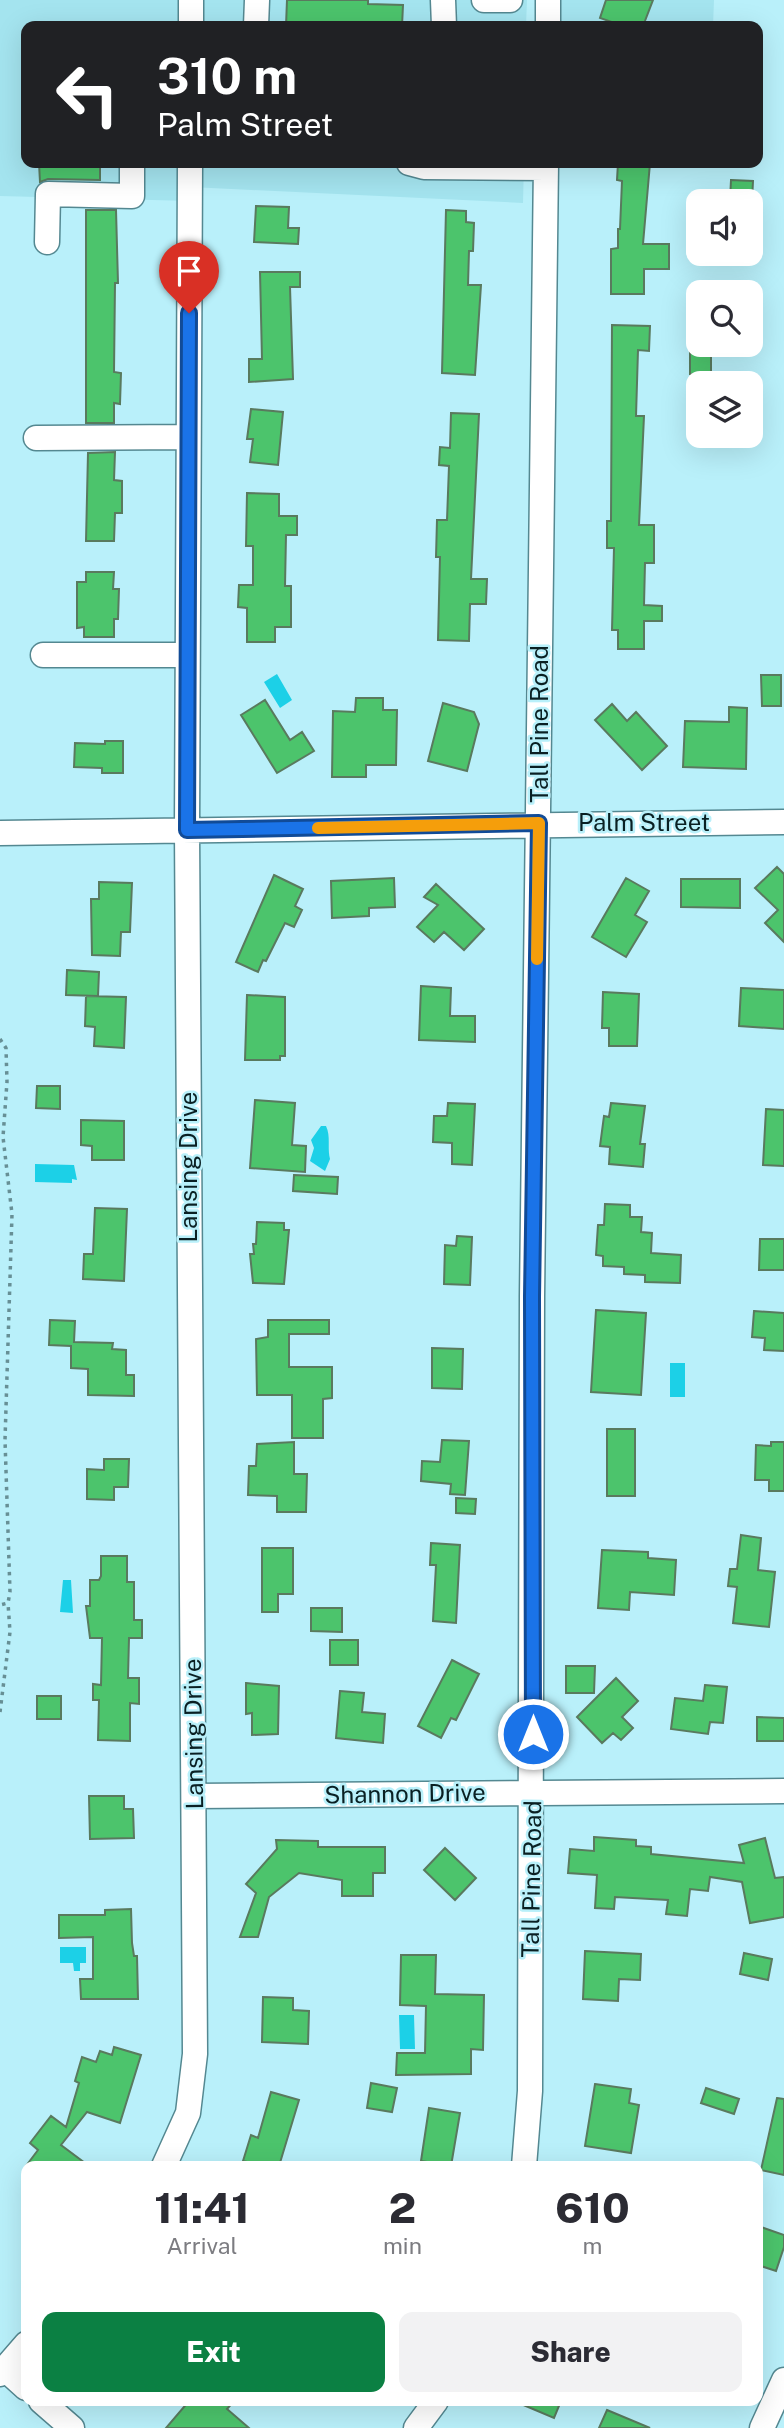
<!DOCTYPE html>
<style>
:root{--surface:#fff;--page:#f2f2f3;--text:#2b2b33;--muted:#7c7c81;--accent:#0b8043}
body{margin:0;font-family:"Public Sans",sans-serif;background:var(--page);color:var(--text);height:100vh;display:flex;flex-direction:column;font-size:26px;white-space:nowrap}
*{box-sizing:border-box;margin:0}
p{font-size:23px;color:var(--muted)}
.icon{flex:none;width:38px;height:38px;fill:none;stroke:currentColor;stroke-width:2;stroke-linecap:round;stroke-linejoin:round}
.map{position:relative;flex:1;overflow:hidden}
.sheet{position:absolute;left:21px;top:2161px;width:742px;height:245px;display:flex;flex-direction:column;background:var(--surface);border-radius:14px;box-shadow:0 7px 28px #0002}
.sheet>*{flex:none}
.top-card{position:absolute;left:21px;top:21px;width:742px;height:147px;border-radius:14px;box-shadow:0 7px 28px #0002;background:#202124;color:#fff;overflow:hidden}
.fabs{position:absolute;left:686px;top:189px;display:grid;gap:14px}
.fabs a{display:grid;place-items:center;width:77px;height:77px;border-radius:14px;background:var(--surface);box-shadow:0 7px 28px #0002;font-size:35px}
.pin{position:absolute;display:grid;place-items:center;width:60px;height:60px;color:#fff;margin:-72px -30px;border-radius:50% 50% 50% 0;rotate:-45deg;box-shadow:0 0 7px #0007}
.pin .icon{rotate:45deg}
.me{position:absolute;width:77px;margin:-38px;rotate:0deg;stroke-linejoin:round;filter:drop-shadow(0 0 5px #0008)}
.turn{display:flex;align-items:center;gap:24px;height:147px;padding:0 21px;font-size:32px}
.turn .icon{width:91px;height:91px;stroke-width:2.5}
.turn b{display:block;font-size:49px;line-height:60px}
.eta{display:flex;justify-content:space-evenly;align-items:center;height:119px;text-align:center}
.eta b{font-size:42px;font-weight:800;line-height:49px}
.button{display:flex;gap:14px;margin-top:auto;padding:14px 21px}
.button a{flex:1;height:80px;border-radius:14px;background:var(--accent);color:#fff;font-size:28px;font-weight:800;line-height:80px;text-align:center}
.button a+a{background:var(--page);color:var(--text)}
.map>svg:first-child{display:block}
.built{fill:#a4e4ef}
.water{fill:#1cd0e7}
.building{fill:#4cc46c;stroke:#597a5e;stroke-width:2}
.lines{fill:none;stroke-linecap:round;stroke-linejoin:round}
.minor-casing{stroke:#548891;stroke-width:27}
.path{stroke:#678f95;stroke-width:3.5;stroke-dasharray:3.5 5;stroke-linecap:butt}
.minor{stroke:#fff;stroke-width:24}
.route-casing{stroke:#114b97;stroke-width:18}
.route{stroke:#1a73e8;stroke-width:12}
.slow{stroke:#f59e0b;stroke-width:12}
.labels{text-anchor:middle;stroke-width:5;stroke-linejoin:round;paint-order:stroke}
.street-label{font-size:24px;fill:#0a2023;stroke:#b9f0fa}
</style>
<div class="map">
<svg width="784" height="2428" viewBox="0 0 784 2428">
<rect width="100%" height="100%" fill="#b9f0fa"/>
<path class="built" d="M0,0H527L526,26H26V163H524L523,203L191,187L190,201L0,196Z
M555,0H714L713,26H555Z"/>
<path class="water" d="M277,674L292,700L280,708L264,682Z
M321,1126H326C331,1137 327,1147 330,1159L325,1171L310,1161L314,1148L311,1140Z
M35,1164L74,1165L77,1180L72,1179V1183L35,1182Z
M670,1363H685V1397H670Z
M63,1580H71L73,1613L60,1612Z
M60,1947H86V1963H80V1971H74L73,1963H60Z
M399,2015H414L415,2049H400Z"/>
<path class="building" d="M287,0H368V4L403,5L402,26H286Z
M606,0H653L643,26H623L600,18Z
M39,163H100V180L48,179L40,182Z
M618,163H650L643,244H669V269H644V294H611V249L618,248V229H620L622,181L617,180Z
M731,180L753,181L752,201H730Z
M256,206L289,207L288,228H299L298,244L254,242Z
M86,210H116L118,283H115L114,372L121,373L120,404L114,403V423H86Z
M446,210L466,211V222L474,223L473,251H469L468,285H481L475,375L442,373Z
M260,272H300V287H290L293,379L249,382V359H262Z
M612,325L650,326L649,351L638,350L636,416H644L639,525H654V563H645L644,605L662,606V621H644V649H618V630H612L614,548H607V521H611Z
M690,350H711V374H690Z
M251,409L283,412L278,465L250,462L253,439H247Z
M451,413L479,414L471,579H487L486,604H470L469,641L438,640L440,557H436L437,520H447L449,466L439,465L440,447L450,448Z
M115,452L114,480L122,481V513H115L114,541H86L88,453Z
M247,493L279,494V516H297V535H286L285,586H291V627H275V642H247V608L238,607L239,585H253V546H246Z
M86,572H114L113,589H119L118,619H114V637H84V627L77,628V582H86Z
M761,675H781V706H762Z
M356,698H383V710H397L396,765H366V777H332L333,711L355,712Z
M265,700L290,740L302,732L314,751L277,773L241,715Z
M443,703L474,712L479,724L467,771L428,761Z
M612,704L627,721L636,712L667,746L642,770L595,720Z
M729,707L747,708L746,769L683,767L685,721L729,722Z
M105,741H123V773H102V768L74,767L75,743L105,744Z
M777,867L784,874V942L765,923L778,910L755,888Z
M274,875L303,889L295,906L302,910L294,927L285,923L266,961L263,960L258,972L236,962Z
M394,878L395,907L369,908V916L332,918L331,881Z
M626,878L649,891L635,915L647,922L626,957L592,937Z
M681,879H740V908L681,907Z
M99,882L132,883L130,932H121L120,956L92,955L91,899H99Z
M436,884L484,929L464,950L444,932L434,942L417,927L438,905L424,897Z
M67,970L99,972L98,996L66,995Z
M421,986L451,988L450,1016H475V1042L419,1040Z
M741,988L784,990V1029L739,1026Z
M603,992L639,994L637,1046H609V1028H602Z
M247,995L285,997V1056H280V1060H245Z
M86,996L126,997L124,1048L94,1046L95,1027L85,1026Z
M37,1086H60V1109L36,1108Z
M255,1100L295,1103L292,1145L306,1146L305,1172L250,1168Z
M448,1103L475,1104L472,1165L452,1164V1143L433,1142L434,1116H447Z
M611,1103L645,1106L640,1144H645L643,1167L609,1164L610,1147L600,1146L604,1116L609,1117Z
M766,1109L784,1110V1166L763,1165Z
M81,1120L124,1121V1160H92V1146L81,1145Z
M294,1175L338,1177L337,1194L293,1191Z
M605,1204L630,1205V1217H642L641,1232L652,1233L651,1253L681,1255L680,1283L645,1282V1275L624,1274V1267L603,1266V1256L596,1255L598,1225H604Z
M95,1208L127,1209L124,1281L83,1279L84,1254H93Z
M257,1222L284,1223V1230H289L284,1284L253,1283L250,1254H254L253,1244H256Z
M457,1236L472,1237L470,1285L444,1284L445,1245L456,1246Z
M760,1239H784V1270H759Z
M596,1310L646,1313L641,1395L591,1392Z
M754,1311L784,1313V1351L764,1350L765,1338L752,1337Z
M50,1320L75,1321L74,1342L113,1343L112,1349L126,1350V1375H134V1396L88,1395V1369L71,1368V1346L49,1345Z
M268,1320H329V1334H289V1367H332V1398L323,1399V1438H292V1395H257L256,1339L268,1337Z
M432,1348L463,1349L462,1389L432,1388Z
M607,1429H635V1496H607Z
M442,1440L469,1441L465,1495L450,1494L451,1484L421,1481L422,1461L440,1462Z
M294,1442V1474H307L306,1512H277V1496L248,1495L249,1466H256L257,1444Z
M771,1442H784V1491H769V1480H755L756,1445L771,1446Z
M104,1459H129L128,1487H114V1500L87,1499V1469L104,1470Z
M456,1498L476,1499L475,1514L456,1513Z
M741,1535L761,1538L758,1570L775,1572L769,1627L733,1623L737,1587L728,1586L730,1569H737Z
M431,1543L460,1545L456,1623L433,1621L436,1565H430Z
M262,1548H293V1594H278V1612H262Z
M602,1550L648,1552V1558L676,1560L674,1595L630,1592L629,1610L598,1608Z
M101,1556H127V1582H134V1620H142V1638H129L128,1678H139V1704L130,1703V1741L98,1740L99,1700H93V1684L101,1685L102,1638H90L86,1606H90V1580H99L101,1576Z
M311,1608H342V1632L311,1631Z
M330,1640H358V1665H330Z
M452,1660L479,1674L456,1720L451,1718L441,1738L418,1726Z
M566,1666H595L594,1693H566Z
M616,1678L638,1701L622,1717L633,1728L621,1740L613,1733L602,1743L577,1717Z
M246,1683L279,1686L278,1734L252,1735V1713L246,1714Z
M705,1685L727,1687L723,1723L710,1722L708,1734L671,1729L675,1698L703,1701Z
M340,1691L364,1693L362,1712L385,1714L383,1743L336,1738Z
M37,1696H61V1719H37Z
M757,1717L784,1718V1741H757Z
M89,1796H124V1809H133L134,1838L90,1839Z
M594,1837L636,1840V1846L651,1847V1854L744,1863L739,1845L765,1838L775,1878L784,1877V1917L750,1923L742,1882L710,1877L708,1891L690,1889L687,1916L666,1914L668,1900L615,1897L614,1909L595,1908L597,1875L568,1873L570,1849L594,1851Z
M276,1840L318,1841V1847H385V1873H373V1896H342V1880L299,1873L269,1897L258,1937H240L256,1893L246,1884L277,1849Z
M445,1848L476,1878L455,1900L424,1870Z
M131,1909L132,1943L134,1956H137L138,1999H81L80,1979H93V1937L59,1938V1915H105V1910Z
M585,1951L641,1954L640,1980L619,1979L618,2001L583,1999Z
M744,1953L772,1959L768,1980L740,1974Z
M401,1955H436L435,1994L484,1995L483,2050L471,2049V2074L396,2075L397,2053H425L426,2006L400,2005Z
M263,1997L293,1998V2010L309,2011L308,2044L262,2042Z
M114,2047L141,2055L120,2123L87,2112L61,2145L89,2166H26L38,2150L30,2143L51,2116L66,2127L79,2083L75,2081L82,2057L96,2062L100,2051L112,2055Z
M371,2083L397,2088L392,2112L367,2108Z
M595,2084L631,2089L629,2103L639,2105L631,2153L585,2146Z
M706,2088L739,2099L734,2114L701,2103Z
M271,2092L299,2100L279,2166H263L243,2161L251,2135L258,2138Z
M777,2098L784,2099V2175L761,2170Z
M429,2108L460,2113L451,2166L421,2161Z
M758,2226L784,2235V2247L776,2271L758,2265Z
M189,2401H234L227,2409L249,2428H166Z
M514,2401H561L554,2418Z
M607,2410L650,2428H599Z"/>
<g class="lines">
<g class="minor-casing">
<path id="minor" d="M443,0L444,26
M484,0H510
M191,26V0
M256,26L257,0
M548,26V0
M409,163L424,167L546,168
M47,242L48,194L132,196V163
M36,438L188,437
M43,655H186
M0,833L784,822
M194,1796L784,1791
M164,2166L188,2113L195,2054L187,830L190,163
M524,2166L530,2091L532,1297L546,163
M5,2369L26,2388
M0,2374L26,2344
M41,2401L72,2428
M416,2428L436,2401
M762,2428L784,2380"/>
</g>
<path class="path" d="M0,1039L6,1048L7,1082L3,1137L12,1214L5,1440L10,1592L8,1603L0,1605
M0,1712L10,1632L8,1603"/>
<use href="#minor" class="minor"/>
</g>
<g class="lines">
<g class="route-casing">
<path id="route" d="M189,313L187,830L539,823L532,1297L533,1734"/>
</g>
<use href="#route" class="route"/>
<path class="slow" d="M318,828L539,823L537,959"/>
</g>
<g class="labels">
<g class="street-label">
<text transform="translate(540 724) rotate(-90)" y="8">Tall Pine Road</text>
<text x="644" y="831">Palm Street</text>
<text transform="translate(189 1167) rotate(-90)" y="8">Lansing Drive</text>
<text transform="translate(194 1734) rotate(-91)" y="8">Lansing Drive</text>
<text transform="translate(405 1794) rotate(-1)" y="8">Shannon Drive</text>
<text transform="translate(532 1879) rotate(-89)" y="8">Tall Pine Road</text>
</g>
</g>
</svg>
<div class="fabs">
<a><svg class="icon" aria-label="sound" viewBox="0 0 24 24"><path d="M4 9h4l5-4v14l-5-4H4zM17 9q2 3 0 6"/></svg></a>
<a><svg class="icon" aria-label="search" viewBox="0 0 24 24"><circle cx="10" cy="10" r="6"/><path d="M15 15l6 6"/></svg></a>
<a><svg class="icon" aria-label="layers" viewBox="0 0 24 24"><path d="M12 4l9 5-9 5-9-5zM3 14l9 5 9-5"/></svg></a>
</div>
<div class="pin" style="left:189px;top:313px;background:#d93025"><svg class="icon" aria-label="arrive" viewBox="0 0 24 24"><path d="M6 21V4h12l-3 4 3 4H6"/></svg></div>
<svg class="me" style="left:533px;top:1734px" viewBox="-20 -20 40 40"><circle r="17" fill="#1a73e8" stroke="#fff" stroke-width="3"/><path d="M0-11L8 9 0 5-8 9z" fill="#fff"/></svg>
<div class="top-card">
<div class="turn"><svg class="icon" aria-label="left" viewBox="0 0 24 24"><path d="M17 20v-9H6M10 6l-5 5 5 5"/></svg><div><b>310 m</b>Palm Street</div></div>
</div>
<section class="sheet">
<div class="eta">
<div><b>11:41</b><p>Arrival</p></div>
<div><b>2</b><p>min</p></div>
<div><b>610</b><p>m</p></div>
</div>
<div class="button"><a>Exit</a><a>Share</a></div>
</section>
</div>
